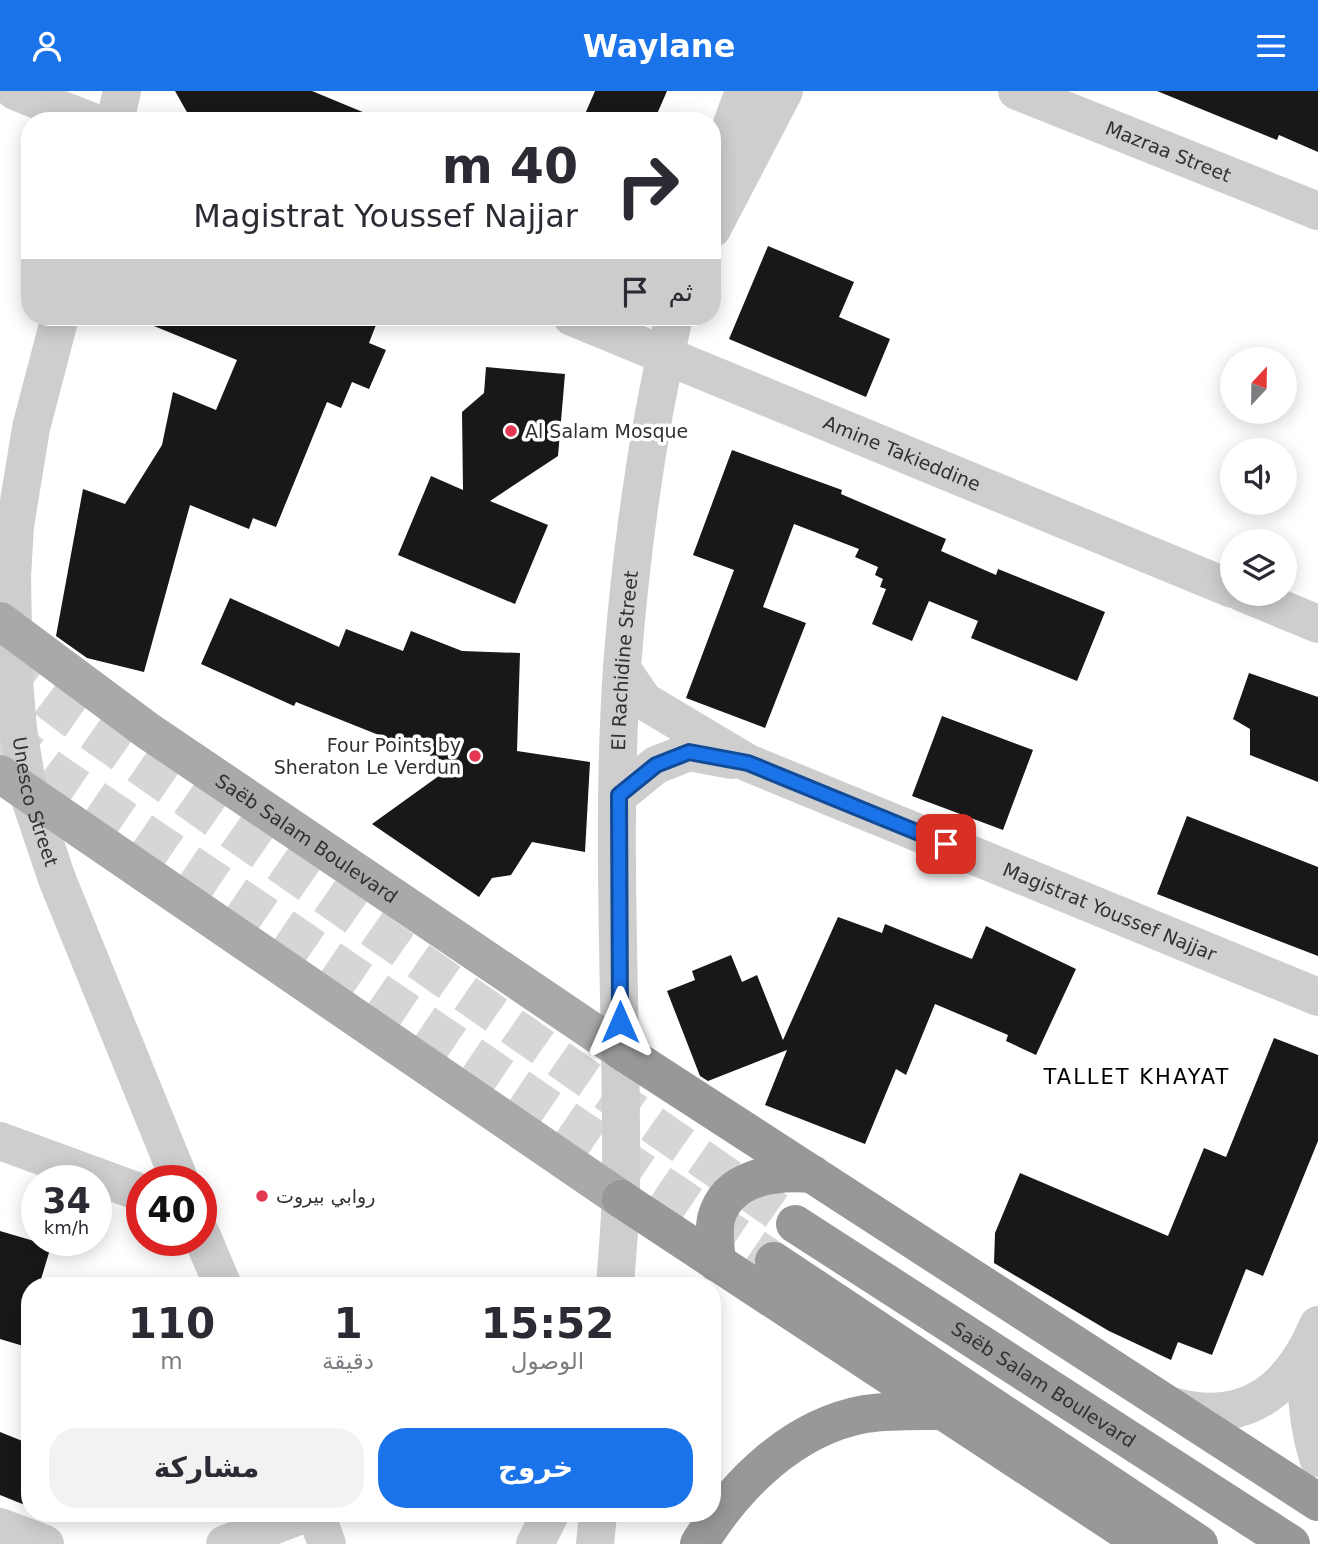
<!DOCTYPE html>
<html lang="ar">
<meta charset="utf-8">
<style>
:root{--surface:#fff;--page:#f2f2f3;--text:#2b2b33;--muted:#7c7c81;--accent:#1a73e8}
body{margin:0;font-family:"DejaVu Sans",Vazirmatn,sans-serif;background:var(--page);color:var(--text);direction:rtl;height:100vh;display:flex;flex-direction:column;font-size:26px;white-space:nowrap}
*{box-sizing:border-box;margin:0}
p{font-size:23px;color:var(--muted)}
.icon{flex:none;width:38px;height:38px;fill:none;stroke:currentColor;stroke-width:2;stroke-linecap:round;stroke-linejoin:round}
.map{position:relative;flex:1;overflow:hidden;direction:ltr}
.details{position:absolute;left:21px;top:1186px;width:700px;height:245px;display:flex;flex-direction:column;background:var(--surface);border-radius:28px;box-shadow:0 4px 18px #0003;direction:rtl}
.details>*{flex:none}
.banner{position:absolute;left:21px;top:21px;width:700px;height:214px;border-radius:28px;box-shadow:0 4px 18px #0003;direction:rtl;background:#fff;color:var(--text);overflow:hidden}
.needle{width:46px;rotate:22deg}
.buttons{position:absolute;left:1220px;top:256px;display:grid;gap:14px}
.buttons a{display:grid;place-items:center;width:77px;height:77px;border-radius:50%;background:var(--surface);box-shadow:0 4px 18px #0003;font-size:35px}
.speed{position:absolute;left:21px;top:1074px;display:flex;gap:14px;font-size:35px;font-weight:700;text-align:center}
.speed>*{display:grid;place-content:center;width:91px;height:91px;border-radius:50%;background:var(--surface);box-shadow:0 4px 18px #0003;line-height:1}
.speed small{font-size:18px;font-weight:400}
.speed .limit{border:10px solid #d22;background:#fff;color:#111}
.pin{position:absolute;display:grid;place-items:center;width:60px;height:60px;color:#fff;margin:-30px;border-radius:14px;box-shadow:0 4px 10px #0006}
.me{position:absolute;width:77px;margin:-38px;rotate:0deg;stroke-linejoin:round;filter:drop-shadow(0 0 5px #0008)}
.turn{display:flex;align-items:center;gap:24px;height:147px;padding:0 28px;font-size:32px}
.turn .icon{width:91px;height:91px;stroke-width:2.5}
.turn b{display:block;font-size:49px;line-height:60px}
.then{display:flex;align-items:center;height:66px;padding:0 28px;background:#0003;gap:14px;font-size:26px}
.eta{display:flex;justify-content:space-evenly;align-items:center;height:119px;text-align:center}
.eta b{font-size:42px;font-weight:800;line-height:49px}
.action{display:flex;gap:14px;margin-top:auto;padding:14px 28px}
.action a{flex:1;height:80px;border-radius:28px;background:var(--accent);color:#fff;font-size:28px;font-weight:800;line-height:80px;text-align:center}
.action a+a{background:var(--page);color:var(--text)}
header{display:flex;justify-content:space-between;align-items:center;height:91px;padding:0 28px;background:var(--accent);color:#fff;font-size:32px;font-weight:800}
.map>svg:first-child{display:block}
.building{fill:#181818}
.lines{fill:none;stroke-linecap:round;stroke-linejoin:round}
.highway-tunnel{stroke:#d6d6d6;stroke-width:38;stroke-dasharray:38 19;stroke-linecap:butt}
.minor{stroke:#cecece;stroke-width:38}
.major{stroke:#a9a9a9;stroke-width:38}
.highway{stroke:#989898;stroke-width:38}
.route-casing{stroke:#114b97;stroke-width:18}
.route{stroke:#1a73e8;stroke-width:12}
.poi-dot{fill:#e43753;stroke:#fff;stroke-width:2.5}
.labels{text-anchor:middle;stroke-width:7;stroke-linejoin:round;paint-order:stroke}
.street-label{font-size:19px;fill:#313131;stroke:#fff}
.poi-label{font-size:19px;fill:#313131;stroke:#fff;text-anchor:start}
.neighbourhood-label{font-size:21px;letter-spacing:2px;fill:#000;stroke:#fff}
</style>
<header><svg class="icon" aria-label="menu" viewBox="0 0 24 24"><path d="M4 6h16M4 12h16M4 18h16"/></svg>Waylane<svg class="icon" aria-label="person" viewBox="0 0 24 24"><circle cx="12" cy="8" r="4"/><path d="M4 21q1-7 8-7t8 7"/></svg></header>
<div class="map">
<svg width="1318" height="1453" viewBox="0 0 1318 1453">
<rect width="100%" height="100%" fill="#fff"/>
<path class="building" d="M175,0H312L382,29L192,30Z
M595,0H667L654,30H582Z
M1157,0H1318V61L1279,44L1277,49Z
M768,155L854,191L839,226L890,248L866,306L729,248Z
M132,226H379L369,252L386,259L369,298L352,291L341,317L327,311L276,436L253,427L249,438L190,414L144,581L87,567L56,545L83,398L125,413L162,354L173,301L216,319L237,269Z
M486,276L565,283L558,365L490,410L548,434L515,513L398,464L431,385L463,399L462,321L484,302Z
M732,359L842,399L841,403L946,448L941,460L996,484L998,478L1105,521L1077,590L971,547L978,530L929,510L912,550L872,533L886,498L880,496L883,488L875,484L878,476L855,466L859,458L794,433L763,516L806,532L765,637L686,607L734,479L693,464Z
M230,507L339,556L346,538L403,560L411,540L462,560L520,562L517,660L590,671L585,761L532,751L511,784L492,787L479,806L372,733L454,674L296,611L294,615L201,573Z
M1249,582L1318,606V691L1250,664V638L1233,628Z
M942,625L1033,659L1003,739L912,705Z
M1187,725L1318,776V865L1157,803Z
M838,826L882,842L885,833L972,868L986,835L1076,878L1036,964L1006,950L1008,944L935,913L906,984L896,978L865,1053L765,1014L787,959L708,990L700,985L667,900L695,889L692,880L731,864L742,891L757,884L783,949Z
M1274,947L1318,964V1050L1263,1185L1246,1178L1212,1264L1178,1251L1171,1269L1109,1240L994,1172L995,1142L1020,1082L1168,1145L1204,1057L1226,1066Z
M0,1140L51,1155L39,1195H30V1257L0,1248Z
M0,1341L30,1353V1416L0,1404Z"/>
<g class="lines">
<path class="highway-tunnel" d="M0,573L73,628L795,1133
M2,641L49,677L774,1170"/>
<g class="minor">
<path d="M15,0L90,30"/>
<path id="s1" d="M1017,0L1318,120"/>
<path d="M115,30L122,0"/>
<path d="M712,88L744,0"/>
<path d="M712,138L784,0"/>
<path id="s2" d="M60,226L31,337L15,435L12,486L14,590L18,638L29,705L57,788L180,1090"/>
<path id="s3" d="M572,226L1232,498"/>
<path d="M1243,502L1318,533"/>
<path id="s4" d="M622,578L644,610L748,672L1318,906"/>
<path d="M619,704L656,674L689,661L732,669"/>
<path d="M0,1050L142,1102"/>
<path d="M201,1143L223,1195"/>
<path id="s5" d="M615,1195C617,1165 620,1135 621,1105C623,930 610,751 622,576C631,459 647,341 674,226"/>
<path d="M1309,1255C1304,1294 1307,1330 1318,1367"/>
<path d="M1172,1315C1245,1336 1291,1299 1318,1234"/>
<path d="M316,1423L327,1453"/>
<path d="M0,1436L45,1453"/>
<path d="M225,1453L304,1423"/>
<path d="M535,1453L550,1423"/>
<path d="M595,1453L598,1423"/>
</g>
<g class="major">
<path id="s6" d="M0,530L148,640L620,959"/>
<path d="M0,683L621,1108"/>
</g>
<g class="highway">
<path d="M620,959L1318,1411"/>
<path d="M621,1108L1145,1453"/>
<path id="s7" d="M795,1133L1291,1453"/>
<path d="M774,1170L1199,1453"/>
<path d="M717,1172C716,1158 713,1142 716,1128C727,1085 776,1080 812,1083"/>
<path d="M699,1453C736,1393 793,1336 865,1323C892,1319 919,1320 946,1320"/>
</g>
</g>
<g class="lines">
<g class="route-casing">
<path id="route" d="M620,931L619,704L656,674L689,661L748,672L946,753"/>
</g>
<use href="#route" class="route"/>
</g>
<g class="poi-dot">
<circle cx="511" cy="340" r="7"/>
<circle cx="475" cy="665" r="7"/>
<circle cx="262" cy="1105" r="7"/>
</g>
<g class="labels">
<g class="street-label">
<text dy="7" stroke="none"><textPath href="#s1" startOffset="163">Mazraa Street</textPath></text>
<text dy="7" stroke="none"><textPath href="#s3" startOffset="357">Amine Takieddine</textPath></text>
<text dy="7" stroke="none"><textPath href="#s5" startOffset="626">El Rachidine Street</textPath></text>
<text dy="7" stroke="none"><textPath href="#s2" startOffset="492">Unesco Street</textPath></text>
<text dy="7" stroke="none"><textPath href="#s6" startOffset="376">Saëb Salam Boulevard</textPath></text>
<text dy="7" stroke="none"><textPath href="#s4" startOffset="551">Magistrat Youssef Najjar</textPath></text>
<text dy="7" stroke="none"><textPath href="#s7" startOffset="296">Saëb Salam Boulevard</textPath></text>
</g>
<g class="poi-label">
<text x="525" y="347">Al Salam Mosque</text>
<text x="461" y="661" text-anchor="end">Four Points by<tspan x="461" dy="22">Sheraton Le Verdun</tspan></text>
<text x="276" y="1112">روابي بيروت</text>
</g>
<g class="neighbourhood-label">
<text x="1137" y="993">TALLET KHAYAT</text>
</g>
</g>
</svg>
<div class="buttons">
<a><svg class="needle" viewBox="-14 -14 28 28"><path d="M0-13l5 13h-10z" fill="#e53935"/><path d="M0 13l5-13h-10z" fill="#7c7c81"/></svg></a>
<a><svg class="icon" aria-label="sound" viewBox="0 0 24 24"><path d="M4 9h4l5-4v14l-5-4H4zM17 9q2 3 0 6"/></svg></a>
<a><svg class="icon" aria-label="layers" viewBox="0 0 24 24"><path d="M12 4l9 5-9 5-9-5zM3 14l9 5 9-5"/></svg></a>
</div>
<div class="speed"><div>34<small>km/h</small></div><div class="limit">40</div></div>
<div class="pin" style="left:946px;top:753px;background:#d93025"><svg class="icon" aria-label="arrive" viewBox="0 0 24 24"><path d="M6 21V4h12l-3 4 3 4H6"/></svg></div>
<svg class="me" style="left:620px;top:931px" viewBox="-20 -20 40 40"><path d="M0-17L14 15 0 8-14 15z" fill="#1a73e8" stroke="#fff" stroke-width="4"/></svg>
<div class="banner">
<div class="turn"><svg class="icon" aria-label="right" viewBox="0 0 24 24"><path d="M7 20v-9h11M14 6l5 5-5 5"/></svg><div><b>40 m</b>Magistrat Youssef Najjar</div></div>
<div class="then">ثم<svg class="icon" aria-label="arrive" viewBox="0 0 24 24"><path d="M6 21V4h12l-3 4 3 4H6"/></svg></div>
</div>
<section class="details">
<div class="eta">
<div><b>15:52</b><p>الوصول</p></div>
<div><b>1</b><p>دقيقة</p></div>
<div><b>110</b><p>m</p></div>
</div>
<div class="action"><a>خروج</a><a>مشاركة</a></div>
</section>
</div>
